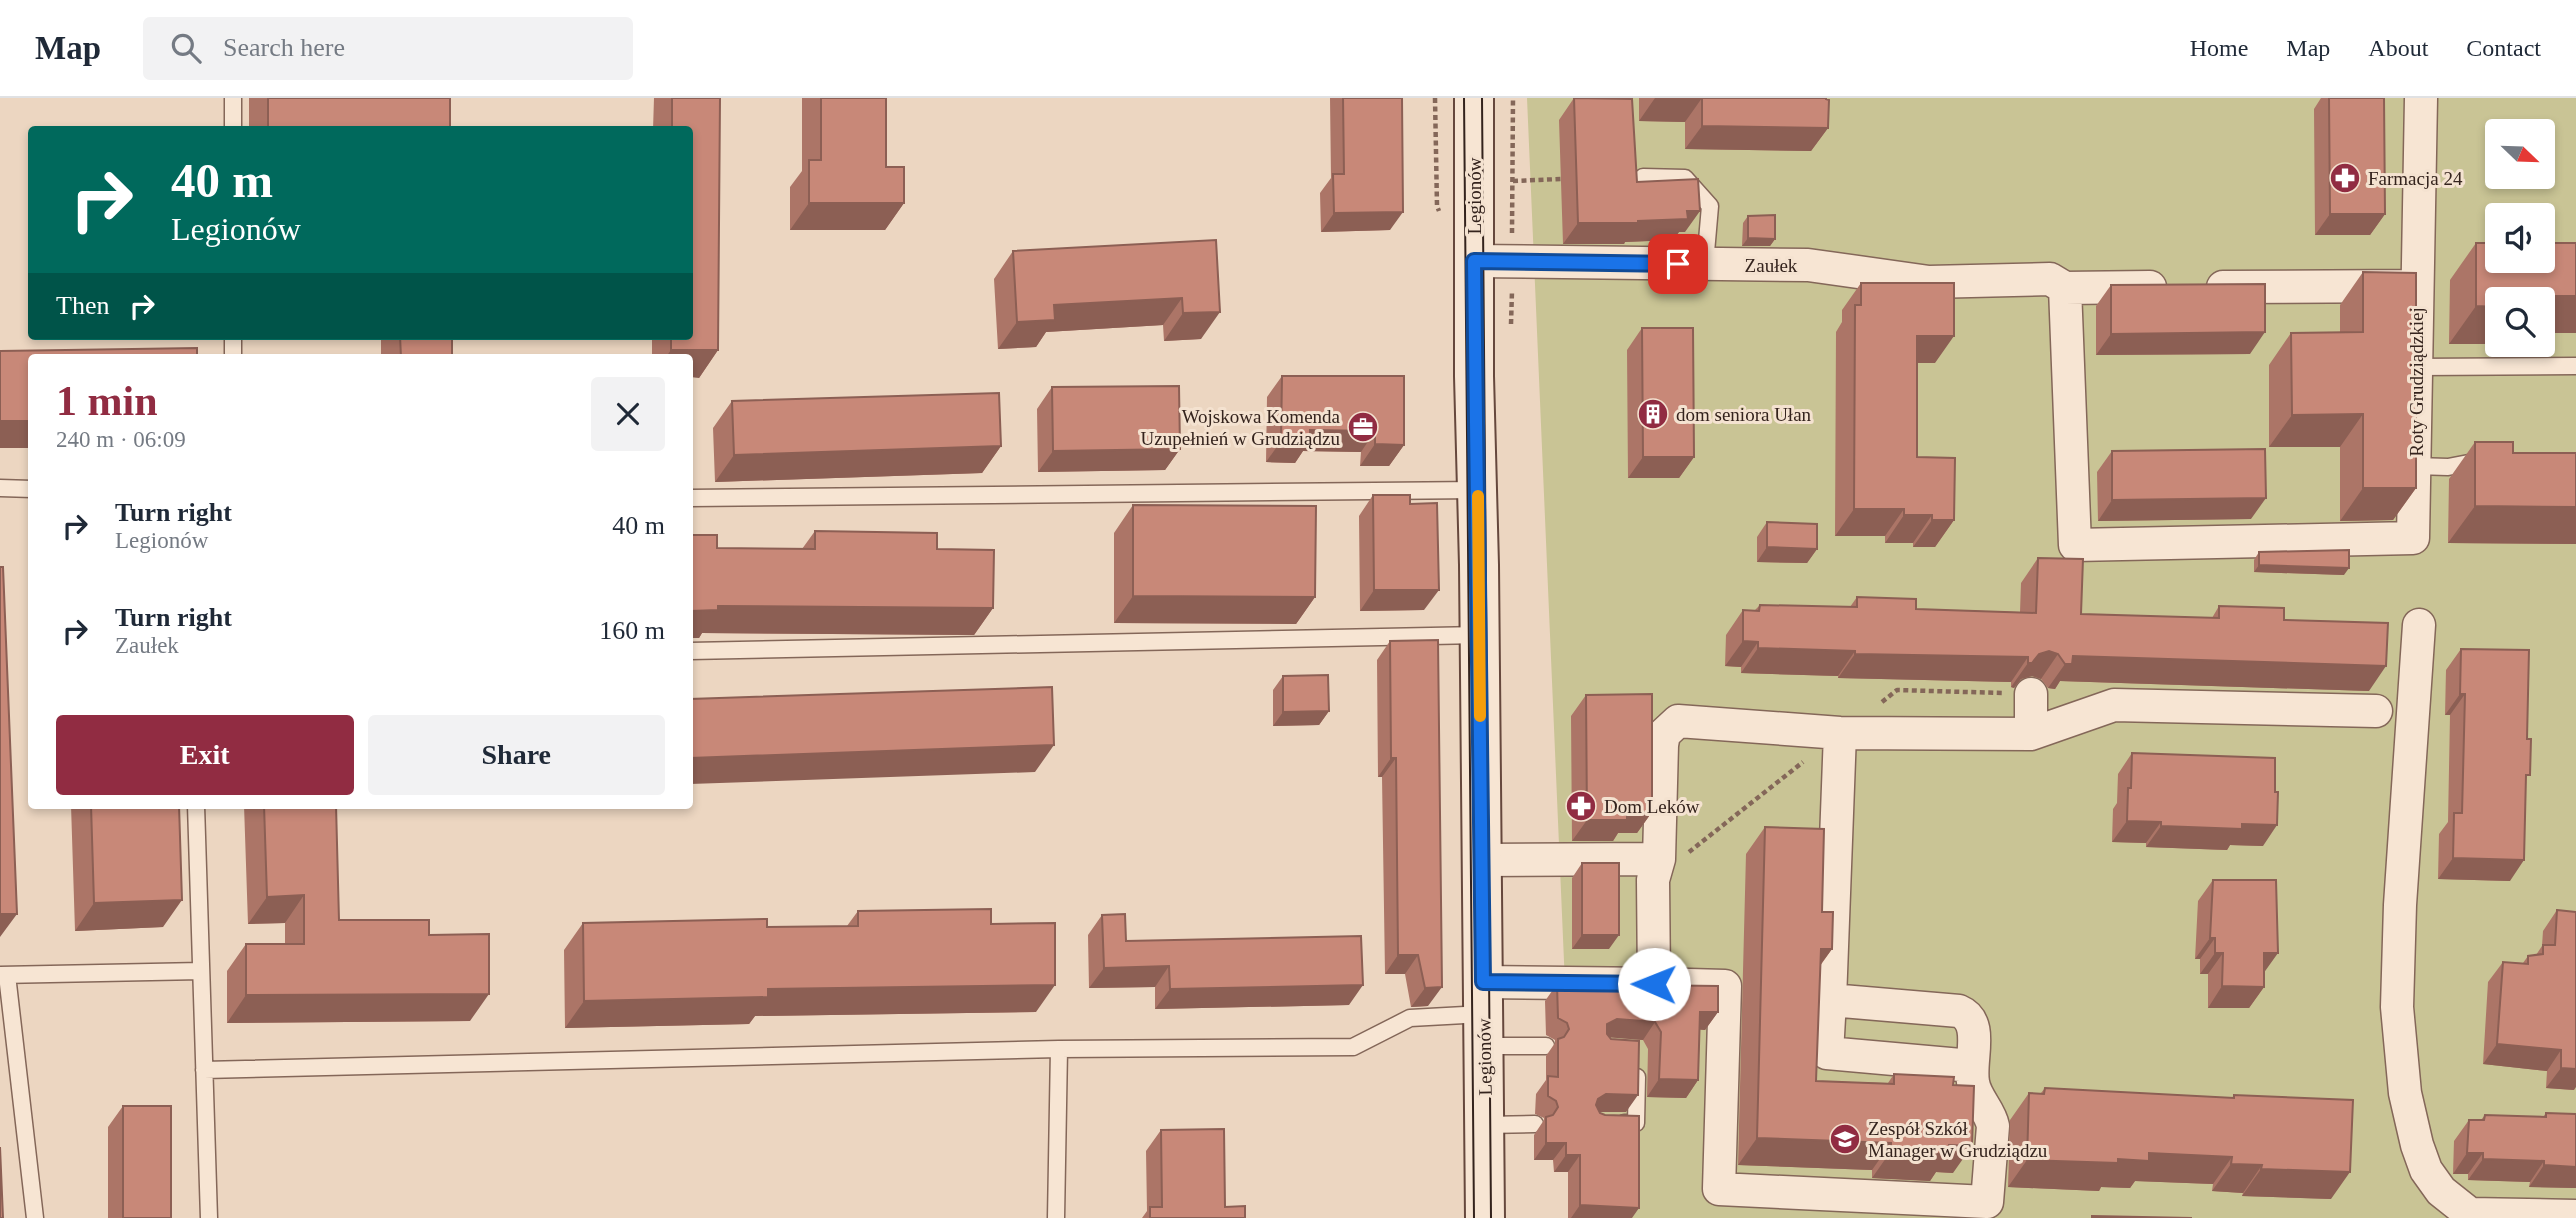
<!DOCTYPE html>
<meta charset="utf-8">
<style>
:root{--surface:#fff;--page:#f2f2f3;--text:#1f2937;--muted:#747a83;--line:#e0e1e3;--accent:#912c42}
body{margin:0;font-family:"Times New Roman",serif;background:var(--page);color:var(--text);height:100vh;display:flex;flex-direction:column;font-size:26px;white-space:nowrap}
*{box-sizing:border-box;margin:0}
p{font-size:23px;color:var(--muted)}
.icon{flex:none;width:38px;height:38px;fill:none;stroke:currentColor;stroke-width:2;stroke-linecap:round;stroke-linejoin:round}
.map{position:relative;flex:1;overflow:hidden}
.side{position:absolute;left:28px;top:256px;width:665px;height:455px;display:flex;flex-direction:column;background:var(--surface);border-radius:7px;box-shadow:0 4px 10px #0003}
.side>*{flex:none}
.guide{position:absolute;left:28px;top:28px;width:665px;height:214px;border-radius:7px;box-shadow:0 4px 10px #0003;background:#00695c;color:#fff;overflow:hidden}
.needle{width:46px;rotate:113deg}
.controls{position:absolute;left:2485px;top:21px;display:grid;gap:14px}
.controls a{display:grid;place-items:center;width:70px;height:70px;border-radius:7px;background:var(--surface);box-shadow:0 4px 10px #0003;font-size:35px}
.pin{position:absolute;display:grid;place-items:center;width:60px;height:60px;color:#fff;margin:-30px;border-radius:14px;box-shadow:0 4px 10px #0006}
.me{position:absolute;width:77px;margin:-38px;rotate:271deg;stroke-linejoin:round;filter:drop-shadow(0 0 5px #0008)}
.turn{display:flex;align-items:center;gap:24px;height:147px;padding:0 28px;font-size:32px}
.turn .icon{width:91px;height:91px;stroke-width:2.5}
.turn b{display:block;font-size:49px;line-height:60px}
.then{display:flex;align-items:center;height:66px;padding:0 28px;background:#0003;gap:14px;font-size:26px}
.round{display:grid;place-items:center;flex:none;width:74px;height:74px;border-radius:7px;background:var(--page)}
.overview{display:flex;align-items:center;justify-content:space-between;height:119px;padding:0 28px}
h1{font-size:42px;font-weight:700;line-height:52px;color:var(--accent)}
.action{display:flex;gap:14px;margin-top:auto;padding:14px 28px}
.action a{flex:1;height:80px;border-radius:7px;background:var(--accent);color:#fff;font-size:28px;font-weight:700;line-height:80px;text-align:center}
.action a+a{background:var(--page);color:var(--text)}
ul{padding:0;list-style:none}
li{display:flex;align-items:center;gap:21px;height:105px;padding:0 28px}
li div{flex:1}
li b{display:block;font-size:26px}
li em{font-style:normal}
header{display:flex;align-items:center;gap:42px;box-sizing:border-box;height:98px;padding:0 35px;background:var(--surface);border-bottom:2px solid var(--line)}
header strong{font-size:33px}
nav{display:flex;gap:38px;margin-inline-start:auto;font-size:24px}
.search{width:490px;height:63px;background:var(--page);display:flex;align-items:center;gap:18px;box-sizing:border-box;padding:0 24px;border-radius:7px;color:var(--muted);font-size:26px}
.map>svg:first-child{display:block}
.green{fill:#c9c495;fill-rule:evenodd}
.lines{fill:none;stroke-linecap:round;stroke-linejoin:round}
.lane-casing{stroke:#846759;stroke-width:19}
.street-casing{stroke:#846759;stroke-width:35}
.secondary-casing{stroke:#66483d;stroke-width:42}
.path{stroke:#846759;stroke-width:4.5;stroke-dasharray:5 3.5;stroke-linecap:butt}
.lane{stroke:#f7e5d3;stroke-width:16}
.street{stroke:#f7e5d3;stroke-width:32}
.secondary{stroke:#f7e5d3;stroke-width:38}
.tram{stroke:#34231d;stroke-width:2}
.wall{fill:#ac7567}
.shaded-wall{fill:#8c5f54}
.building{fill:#c88878;stroke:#8c5f54;stroke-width:2}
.route-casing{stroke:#114b97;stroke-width:18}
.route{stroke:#1a73e8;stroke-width:12}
.slow{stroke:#f59e0b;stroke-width:12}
.labels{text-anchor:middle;stroke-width:6;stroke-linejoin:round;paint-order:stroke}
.poi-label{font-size:19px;fill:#34231d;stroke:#f4e2d0;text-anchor:start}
.street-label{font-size:19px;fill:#34231d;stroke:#f4e2d0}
</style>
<header>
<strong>Map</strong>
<div class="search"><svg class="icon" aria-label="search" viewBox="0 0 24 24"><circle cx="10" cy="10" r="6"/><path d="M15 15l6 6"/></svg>Search here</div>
<nav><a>Home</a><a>Map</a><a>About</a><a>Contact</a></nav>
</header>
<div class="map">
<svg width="2576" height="1120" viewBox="0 0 2576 1120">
<rect width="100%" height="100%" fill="#ecd6c1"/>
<path class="green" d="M1527,0H2576V1120H1575ZM2497,33H2543V79H2497ZM2497,117H2543V163H2497ZM2497,201H2543V247H2497Z"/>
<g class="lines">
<g class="lane-casing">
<path id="lane" d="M233,0V32
M1643,79L1685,80L1710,108L1705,166
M233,238V259
M2416,269L2576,268
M2415,368L2448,369L2479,363
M0,390L32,391
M690,400L1478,392
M690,553L1480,537
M196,707L209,1120
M0,877L201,873
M7,877L35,1120
M1484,948H1546
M1059,951L1353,949L1410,920L1483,916
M204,972L1059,951L1056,1120
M1624,1025H1636L1637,979
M1485,1027L1535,1026"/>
</g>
<g class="street-casing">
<path id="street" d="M1474,163L1808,167L1929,184L2050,181L2065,190
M2150,189L2065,190L2075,447L2413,440L2421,0
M2223,189L2417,188
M2419,527L2400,807L2397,909L2405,995L2417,1047L2426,1072L2441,1093L2470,1116
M2031,636L2114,607L2376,613
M1482,762L1659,761
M1483,884L1654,886L1653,782L1659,761L1662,647L1664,636L1678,623L1840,635L2031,636V596
M1654,886L1725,888L1719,1091L1987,1104L1993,1028C1990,1012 1975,1000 1973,984C1969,961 1985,924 1959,913L1830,902L1840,635
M1830,902L1827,955L1972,968
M2469,1120L2470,1116L2576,1118"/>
</g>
<g class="secondary-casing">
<path id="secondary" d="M1474,0V278L1479,467L1485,1120"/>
</g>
<path class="path" d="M1435,0L1437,108L1439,113
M1513,83L1561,81
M1512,135L1513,0
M1511,226L1512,193
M1882,604L1897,592L2002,595
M1689,754L1803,664"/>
<use href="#lane" class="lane"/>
<use href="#street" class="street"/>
<use href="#secondary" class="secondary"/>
<path class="tram" d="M1464,0L1474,1120
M1482,0L1491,1120"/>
</g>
<path class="wall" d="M249,0H450V32H249Z
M654,0H720L718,252L699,280L690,259H652V238H690V32H653Z
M802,0H886V69L904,105L885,132H790V89L802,73Z
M1330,0H1402L1390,132L1321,134L1320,95L1331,80Z
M1574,0L1637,84L1685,134H1679L1673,142L1625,144L1624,146H1563L1559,22Z
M1639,0H1826L1828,30L1811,53L1685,51V24L1639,23Z
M2321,0H2384L2385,116L2370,137H2315L2314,11Z
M1748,118L1775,141L1770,148H1742L1743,125Z
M1216,142L1201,241L1164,243L1163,227L1046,234L1036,249L998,251L994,181L1013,153Z
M2476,145H2576V235H2543V201H2497V235H2494L2487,246H2449L2450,182Z
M2363,174L2416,390L2393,422L2340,423V349H2269V267L2291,235L2340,234V207Z
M1861,185L1935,265H1917V359L1954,422L1935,449H1913V445H1885V438H1835L1836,234L1842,224V212Z
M2111,187L2250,256L2096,257V208Z
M1642,230L1694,359L1679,380H1628L1627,252Z
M381,238H452V259H381Z
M1282,278L1404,347L1389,368H1360L1361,354L1303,353L1295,365L1266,364L1267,299Z
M1052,289L1180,351L1165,372L1038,374L1037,311Z
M732,303L1001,348L982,375L715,384L713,330Z
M2475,344L2513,355H2576V446L2448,445L2449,381Z
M2112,353L2251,421L2098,423L2097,374Z
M1373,397L1410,406L1424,512L1360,513L1359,418Z
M1133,407L1315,499L1296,526L1114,525V435Z
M1767,424L1817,451L1807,465L1757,464V439Z
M815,433L937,451L993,510L974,537L702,535L699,540H690V437L717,450L802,451Z
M2259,454L2344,477L2254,474V462Z
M2038,460L2081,516L2212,520L2219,508L2284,522L2369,593L2060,583L2055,591L2048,590L2041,581L2032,578L2021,581L2014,590L2011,589V584L1838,580V578L1741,575V569L1725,568L1726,537L1743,512H1755L1760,507L1850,509L1857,499L1916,511L2020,514L2021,485Z
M1390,543L1428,908L1411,909L1405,876H1385L1382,679H1378L1377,562Z
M2461,551L2510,783L2438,781L2439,736L2448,724L2450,617H2445L2446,572Z
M1283,578L1329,613L1319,627L1273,628V592Z
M1586,597L1652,714L1637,735H1618L1613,743H1572L1571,618Z
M2132,655L2263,748L2230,747L2227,752L2146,749V745L2112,744L2113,711L2117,705L2118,676Z
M71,707H179L163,829L75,833Z
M244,707H336L339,822L429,837L470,923L227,925V873L246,846H285V825L248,826Z
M1765,729L1832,851L1820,868L1816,983L1888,985L1894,976L1953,1075L1936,1074L1930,1083L1872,1080V1072L1738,1067L1746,756Z
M1582,765L1609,851H1572V780Z
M2213,782L2264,875V889L2249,910H2208V876H2200V861H2195L2198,803Z
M2557,812L2574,992L2546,990L2547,973L2483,966L2488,884L2503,864L2523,865L2528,858L2536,857L2542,848L2543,833Z
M858,813L991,826L1036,914L755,918L749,926L565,930L564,852L583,825L767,829L847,828Z
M1102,817L1126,843L1349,907L1155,911V889L1089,890L1088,837Z
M1557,886L1718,914L1705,932L1700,931L1698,982L1686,1000L1647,999L1648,951L1643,942L1610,939L1626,1014H1599L1632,1120H1568V1074H1554L1553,1062H1534V1037L1544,1022V1020L1535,1016L1536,996L1546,982V958L1555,945V942L1546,937L1545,903Z
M2045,990L2232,1000L2234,997L2331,1101L2242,1098L2243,1095L2212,1093L2213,1086L2135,1083L2130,1090L2101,1089L2099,1093L2008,1089L2010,1022L2029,995H2041Z
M123,1008L171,1120H108V1029Z
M2546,1015L2576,1090L2529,1089L2530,1084L2468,1082V1076H2453L2454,1043L2469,1022H2481L2485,1017L2543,1019Z
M1161,1032L1225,1109L1245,1120H1142L1147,1113L1146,1053Z"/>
<path class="shaded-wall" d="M1655,0H1702L1685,24L1639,23Z
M1702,28L1828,30L1811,53L1685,51Z
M809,105H904L885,132H790Z
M1687,113H1700L1685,134H1679L1673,142L1625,144L1624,146H1563L1578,125L1638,123Z
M1403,114L1390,132L1321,134L1334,115Z
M2330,116H2385L2370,137H2315Z
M1748,140L1775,141L1770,148H1742Z
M2513,198H2576V235H2543V201H2510Z
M1182,200L1163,227L1046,234L1036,249L998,251L1017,224L1054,207Z
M2476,208L2497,209V235H2494L2487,246H2449Z
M1220,214L1201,241L1164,243L1183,215Z
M2265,234L2250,256L2096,257L2111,236Z
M1917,238H1954L1935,265H1898Z
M671,252H718L699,280L690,279V259H666Z
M2363,316L2340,349H2269L2292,317Z
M0,323H32V350H0Z
M1310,332L1375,333L1361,354L1303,353L1295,365L1266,364L1281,343Z
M1375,346L1404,347L1389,368H1360Z
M1001,348L982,375L715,384L734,357Z
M1180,351L1165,372L1038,374L1053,353Z
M1643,359H1694L1679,380H1628Z
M2363,390H2416L2393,422L2340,423Z
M2266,400L2251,421L2098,423L2112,402Z
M2475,408L2576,409V446L2448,445Z
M1854,411H1904L1885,438H1835Z
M1904,417H1932L1913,445H1885Z
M1932,422H1954L1935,449H1913Z
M1767,449L1817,451L1807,465L1757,464Z
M2259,467L2349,470L2344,477L2254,474Z
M1374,492H1439L1424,512L1360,513Z
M1133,498L1315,499L1296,526L1114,525Z
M718,508L993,510L974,537L702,535L699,540H690V513Z
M1743,543L1758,544L1741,569L1725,568Z
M1758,550L1855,553L1838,578L1741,575Z
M2049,553L2058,556L2041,581L2032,578L2021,581L2014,590L2011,589L2028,565L2039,556Z
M1855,556L2028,559L2011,584L1838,580Z
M2073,558L2386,568L2369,593L2060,583L2055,591L2048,590L2065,566Z
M2460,596H2465L2450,617H2445Z
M1329,613L1319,627L1273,628L1283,614Z
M1054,647L1035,674L690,686V660Z
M1391,660H1396L1382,679H1378Z
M1627,714H1652L1637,735H1618L1613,743H1572L1587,722Z
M2127,723L2161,724L2146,745L2112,744Z
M2242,726L2277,727L2263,748L2230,747L2227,752L2146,749L2161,728Z
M2453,760L2524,762L2510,783L2438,781Z
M304,797L285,825L248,826L267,799Z
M182,802L163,829L75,833L94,805Z
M0,816H17L0,839Z
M1582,837H1619L1609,851H1572Z
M2210,840H2215L2200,861H2195Z
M1821,851H1832L1812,878Z
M2215,855H2223L2208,876H2200Z
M2264,855H2278L2263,876Z
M1398,857H1418L1405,876H1385Z
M1169,868L1155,889L1089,890L1104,870Z
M1055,887L1036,914L755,918L749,926L565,930L584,903L768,891Z
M1363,887L1349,907L1155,911L1170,891Z
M2222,888L2264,889L2249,910H2208Z
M1442,889L1428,908L1411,909L1425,890Z
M489,896L470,923L227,925L246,897Z
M1700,914H1718L1705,932L1688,931Z
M1617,921L1655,924L1643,942L1605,939L1607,926Z
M2497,946L2561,952L2547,973L2483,966Z
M2561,970L2576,971V989L2574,992L2546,990Z
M1659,981L1698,982L1686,1000L1647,999Z
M1606,996L1638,997L1626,1014H1594L1598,1001Z
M1757,1040L1891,1045L1872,1072L1738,1067Z
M1546,1045H1566L1553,1062H1534Z
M1949,1047L1972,1048L1953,1075L1936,1074L1930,1083L1872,1080L1891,1053Z
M2149,1055L2232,1059L2213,1086L2135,1083L2130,1090L2101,1089L2099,1093L2008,1089L2027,1062Z
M2467,1055H2483L2468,1076H2453Z
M1566,1057H1580L1568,1074H1554Z
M2483,1061L2544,1063L2530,1084L2468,1082Z
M2231,1066L2262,1067L2243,1095L2212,1093Z
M2544,1067L2576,1069V1090L2529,1089Z
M2261,1071L2350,1074L2331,1101L2242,1098Z
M1580,1107L1639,1110L1632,1120H1571Z"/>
<path class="building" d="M268,0H450V32H268Z
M672,0H720L718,252H671V238H690V32H672Z
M821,0H886V69H904V105H809V62H821Z
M1343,0H1402L1403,114L1334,115L1333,76H1344Z
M1574,0L1632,1L1637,84L1698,81L1700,113H1687L1688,121L1638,123V125H1578Z
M1702,0H1826V1L1829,2L1828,30L1702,28Z
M2329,0H2384L2385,116H2330Z
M1775,117V141L1748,140V118Z
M1216,142L1220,214L1183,215L1182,200L1054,207L1055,222L1017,224L1013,153Z
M2476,145H2497V163H2543V145H2576V198H2513V201H2497V209L2476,208Z
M2363,174L2416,175V390H2363V316L2292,317L2291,235L2363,234Z
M1861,185H1954V238H1917V359L1955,360L1954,422H1932V417H1904V411H1854L1855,207H1861Z
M2265,186V234L2111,236V187Z
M1642,230H1693L1694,359H1643Z
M400,238H452V259H401Z
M197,250V259H32V323H0V253Z
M1282,278H1404V347L1375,346V333L1310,332V343H1281Z
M1179,288L1180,351L1053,353L1052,289Z
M999,295L1001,348L734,357L732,303Z
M2475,344H2513V355H2576V409L2475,408Z
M2265,351L2266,400L2112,402V353Z
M1373,397H1410V406L1437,405L1439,492H1374Z
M1133,407L1316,408L1315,499L1133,498Z
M1767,424L1817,426V451L1767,449Z
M815,433L937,435V451L994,452L993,510L718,508V512L690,513V437H717V450L815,451Z
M2349,452V470L2259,467V454Z
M2038,460L2083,461L2081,516L2219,520V508L2284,510V522L2388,525L2386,568L2073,558L2072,566H2065L2058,556L2049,553L2039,556L2032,565H2028V559L1855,556V553L1758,550V544L1743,543V512L1759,513L1760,507L1857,509V499L1916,501V511L2036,515Z
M0,469H3L17,816H0Z
M1438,542L1442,889L1425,890L1418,857H1398L1396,660H1391L1390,543Z
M2461,551L2529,552L2527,641H2531L2530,677H2526L2524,762L2453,760L2454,715H2462L2465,596H2460Z
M1328,577L1329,613L1283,614V578Z
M1052,589L1054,647L690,660V601Z
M1652,596V714H1627V722H1587L1586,597Z
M2132,655L2275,660V694H2278L2277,727L2242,726V731L2161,728V724L2127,723L2128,690H2131Z
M91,707H179L182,802L94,805Z
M264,707H336L339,822H429V837L489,836V896L246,897V846H304V797L267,799Z
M1765,729L1824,731L1822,814H1833L1832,851H1821L1816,983L1894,986V976L1954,979L1953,987L1974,988L1972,1048L1949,1047V1056L1891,1053V1045L1757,1040Z
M1582,765H1619V837H1582Z
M2213,782H2276L2278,855H2264V889L2222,888L2223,855H2215V840H2210Z
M991,811V826L1055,825V887L768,891V899L584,903L583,825L767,821V829L858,828V813Z
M2557,812L2576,814V971L2561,970V952L2497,946L2503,864L2528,866V858L2543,856V847H2555Z
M1125,816L1126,843L1361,838L1363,887L1170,891L1169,868L1104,870L1102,817Z
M1557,886L1718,888V914H1700L1698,982L1659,981L1661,934L1655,924L1617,921L1607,926V936L1611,941L1639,943L1638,997L1606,996L1598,1001L1596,1007L1600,1015L1605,1017L1639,1018V1110L1580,1107V1057H1566V1045H1546V1019L1553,1017L1558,1009L1556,1003L1548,998V978L1558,979V941L1564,939L1569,931L1567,925L1558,920Z
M2045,990L2234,1000V997L2353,1002L2350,1074L2261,1071L2262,1067L2231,1066L2232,1059L2149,1055V1063L2118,1061V1065L2027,1062L2029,995L2044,996Z
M123,1008H171V1120H123Z
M2546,1015L2576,1016V1069L2544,1067V1063L2483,1061V1055H2467L2469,1022H2484L2485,1017L2546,1019Z
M1224,1031L1225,1109L1245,1108V1120H1150V1109H1162L1161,1032Z
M0,1049L3,1120H0Z
M2092,1118L2192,1120H2092Z"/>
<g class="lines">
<g class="route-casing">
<path id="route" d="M1654,886L1483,884L1474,163L1678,166"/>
</g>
<use href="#route" class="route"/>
<path class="slow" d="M1478,398L1480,618"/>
</g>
<defs>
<g id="pharmacy-disc" transform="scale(1.575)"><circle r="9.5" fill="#912c42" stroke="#f4e2d0"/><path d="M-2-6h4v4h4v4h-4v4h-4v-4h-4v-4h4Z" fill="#fff"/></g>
<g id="building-disc" transform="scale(1.575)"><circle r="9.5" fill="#912c42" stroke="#f4e2d0"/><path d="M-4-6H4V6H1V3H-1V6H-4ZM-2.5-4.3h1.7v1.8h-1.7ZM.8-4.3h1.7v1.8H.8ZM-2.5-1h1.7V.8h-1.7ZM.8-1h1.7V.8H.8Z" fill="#fff"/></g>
<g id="office-disc" transform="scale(1.575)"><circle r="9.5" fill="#912c42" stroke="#f4e2d0"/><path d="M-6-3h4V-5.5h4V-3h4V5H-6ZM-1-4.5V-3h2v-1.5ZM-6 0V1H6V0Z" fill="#fff"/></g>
<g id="school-disc" transform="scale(1.575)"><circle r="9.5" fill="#912c42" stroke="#f4e2d0"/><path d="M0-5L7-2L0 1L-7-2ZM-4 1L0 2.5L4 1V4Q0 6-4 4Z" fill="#fff"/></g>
</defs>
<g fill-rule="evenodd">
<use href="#pharmacy-disc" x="2345" y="80"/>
<use href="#building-disc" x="1653" y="316"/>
<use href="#office-disc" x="1363" y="329"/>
<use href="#pharmacy-disc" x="1581" y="708"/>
<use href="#school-disc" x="1845" y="1041"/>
</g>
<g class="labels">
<g class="poi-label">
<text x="2368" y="87">Farmacja 24</text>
<text x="1676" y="323">dom seniora Ułan</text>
<text x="1340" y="325" text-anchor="end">Wojskowa Komenda<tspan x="1340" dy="22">Uzupełnień w Grudziądzu</tspan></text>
<text x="1604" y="715">Dom Leków</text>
<text x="1868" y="1037">Zespół Szkół<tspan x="1868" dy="22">Manager w Grudziądzu</tspan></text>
</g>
<g class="street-label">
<text transform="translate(1474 98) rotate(-90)" y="7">Legionów</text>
<text x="1771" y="174">Zaułek</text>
<text transform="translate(2416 284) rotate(-90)" y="7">Roty Grudziądzkiej</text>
<text transform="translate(1484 959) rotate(-91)" y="7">Legionów</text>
</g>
</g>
</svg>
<div class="controls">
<a><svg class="needle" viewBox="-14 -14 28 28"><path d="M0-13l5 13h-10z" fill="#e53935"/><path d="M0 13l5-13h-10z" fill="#747a83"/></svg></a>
<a><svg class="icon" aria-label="sound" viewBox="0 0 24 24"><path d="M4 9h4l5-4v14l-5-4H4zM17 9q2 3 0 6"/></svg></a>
<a><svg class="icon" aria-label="search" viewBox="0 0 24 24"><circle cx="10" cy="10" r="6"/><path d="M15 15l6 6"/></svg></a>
</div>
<div class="pin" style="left:1678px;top:166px;background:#d93025"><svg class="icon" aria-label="arrive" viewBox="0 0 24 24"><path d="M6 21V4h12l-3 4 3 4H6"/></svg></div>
<svg class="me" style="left:1654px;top:886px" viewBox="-20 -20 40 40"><circle r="19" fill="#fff"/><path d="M0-13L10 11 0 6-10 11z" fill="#1a73e8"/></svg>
<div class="guide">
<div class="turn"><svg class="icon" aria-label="right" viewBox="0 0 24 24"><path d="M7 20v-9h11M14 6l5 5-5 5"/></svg><div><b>40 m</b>Legionów</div></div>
<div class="then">Then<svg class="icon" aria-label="right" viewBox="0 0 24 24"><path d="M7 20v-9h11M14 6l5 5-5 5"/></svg></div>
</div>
<section class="side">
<div class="overview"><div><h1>1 min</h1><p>240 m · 06:09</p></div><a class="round"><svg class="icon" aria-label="close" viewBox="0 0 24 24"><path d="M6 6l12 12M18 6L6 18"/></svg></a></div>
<ul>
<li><svg class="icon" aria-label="right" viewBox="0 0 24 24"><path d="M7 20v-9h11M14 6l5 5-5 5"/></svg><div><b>Turn right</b><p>Legionów</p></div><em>40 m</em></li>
<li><svg class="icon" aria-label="right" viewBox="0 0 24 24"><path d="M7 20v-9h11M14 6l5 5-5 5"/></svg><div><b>Turn right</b><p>Zaułek</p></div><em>160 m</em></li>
</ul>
<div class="action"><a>Exit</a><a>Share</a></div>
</section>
</div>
